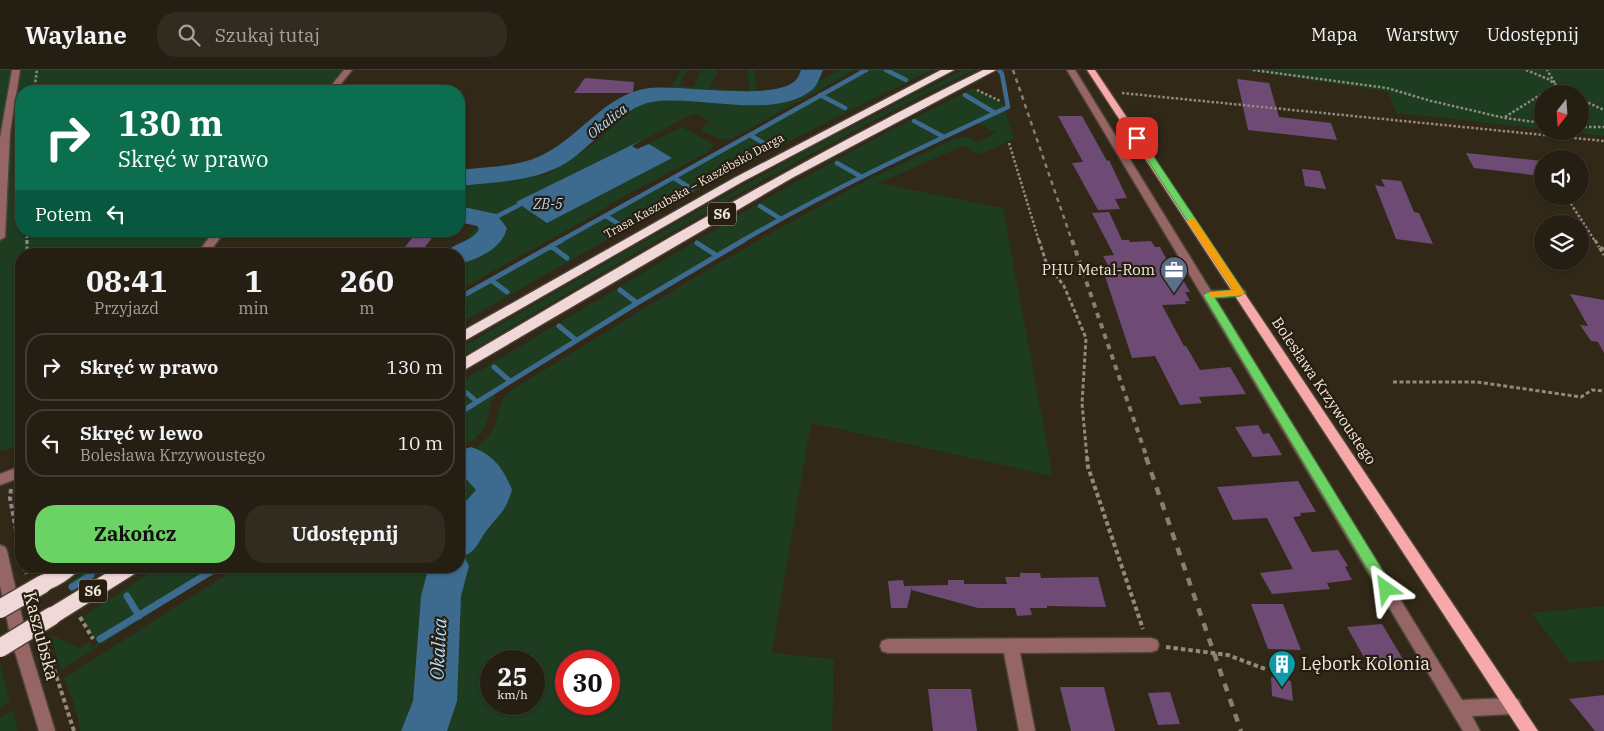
<!DOCTYPE html>
<html lang="pl">
<meta charset="utf-8">
<style>
:root{--surface:#251e12;--page:#312b20;--text:#f1f3f6;--muted:#a3a29f;--line:#423c32;--accent:#6bd363}
body{margin:0;font-family:"IBM Plex Serif",serif;background:var(--page);color:var(--text);height:100vh;display:flex;flex-direction:column;font-size:19px;white-space:nowrap}
*{box-sizing:border-box;margin:0}
p{font-size:16px;color:var(--muted)}
.icon{flex:none;width:28px;height:28px;fill:none;stroke:currentColor;stroke-width:2;stroke-linecap:round;stroke-linejoin:round}
.map{position:relative;flex:1;overflow:hidden}
.side{position:absolute;left:15px;top:178px;width:450px;height:325px;display:flex;flex-direction:column;background:var(--surface);border-radius:20px;box-shadow:0 1px 4px #0004,0 0 0 1px var(--line)}
.side>*{flex:none}
.banner{position:absolute;left:15px;top:15px;width:450px;height:152px;border-radius:20px;box-shadow:0 1px 4px #0004,0 0 0 1px var(--line);background:#0b6e4f;color:#fff;overflow:hidden}
.needle{width:32px;rotate:197deg}
.tools{position:absolute;left:1534px;top:15px;display:grid;gap:10px}
.tools a{display:grid;place-items:center;width:55px;height:55px;border-radius:50%;background:var(--surface);box-shadow:0 1px 4px #0004,0 0 0 1px var(--line);font-size:25px}
.speed{position:absolute;left:480px;top:580px;display:flex;gap:10px;font-size:25px;font-weight:700;text-align:center}
.speed>*{display:grid;place-content:center;width:65px;height:65px;border-radius:50%;background:var(--surface);box-shadow:0 1px 4px #0004,0 0 0 1px var(--line);line-height:1}
.speed small{font-size:12px;font-weight:400}
.speed .limit{border:8px solid #d22;background:#fff;color:#111}
.pin{position:absolute;display:grid;place-items:center;width:42px;height:42px;color:#fff;margin:-21px;border-radius:10px;box-shadow:0 2px 8px #0006}
.me{position:absolute;width:55px;margin:-28px;rotate:329deg;stroke-linejoin:round;filter:drop-shadow(0 0 4px #0008)}
.turn{display:flex;align-items:center;gap:18px;height:105px;padding:0 20px;font-size:22px}
.turn .icon{width:65px;height:65px;stroke-width:2.5}
.turn b{display:block;font-size:35px;line-height:42px}
.then{display:flex;align-items:center;height:48px;padding:0 20px;background:#0003;gap:10px;font-size:19px}
.eta{display:flex;justify-content:space-evenly;align-items:center;height:85px;text-align:center}
.eta b{font-size:30px;font-weight:700;line-height:35px}
.action{display:flex;gap:10px;margin-top:auto;padding:10px 20px}
.action a{flex:1;height:58px;border-radius:20px;background:var(--accent);color:#111;font-size:20px;font-weight:700;line-height:58px;text-align:center}
.action a+a{background:var(--page);color:var(--text)}
ul{padding:0;list-style:none}
li{display:flex;align-items:center;gap:15px;height:68px;margin:0 10px 8px;padding:0 10px;border:2px solid var(--line);border-radius:20px}
li div{flex:1}
li b{display:block;font-size:19px}
li em{font-style:normal}
header{display:flex;align-items:center;gap:30px;box-sizing:border-box;height:70px;padding:0 25px;background:var(--surface);border-bottom:1px solid var(--line)}
header strong{font-size:24px}
nav{display:flex;gap:28px;margin-inline-start:auto;font-size:18px}
.search{width:350px;height:45px;background:var(--page);display:flex;align-items:center;gap:12px;box-sizing:border-box;padding:0 18px;border-radius:20px;color:var(--muted);font-size:19px}
.map>svg:first-child{display:block}
.green{fill:#1d3c20;fill-rule:evenodd}
.water{fill:#3c6b8f}
.lines{fill:none;stroke-linecap:round;stroke-linejoin:round}
.stream-far2{stroke:#3c6b8f;stroke-width:4.5}
.stream-far1{stroke:#3c6b8f;stroke-width:5}
.stream{stroke:#3c6b8f;stroke-width:7}
.river{fill:#3c6b8f;fill-rule:evenodd}
.building{fill:#6d4b74}
.minor-casing{stroke:#4c4334;stroke-width:3}
.major-casing{stroke:#4c4334;stroke-width:3}
.highway-casing{stroke:#4c4334;stroke-width:3}
.path-far2{stroke:#928a7d;stroke-width:2.5;stroke-dasharray:2.5 2;stroke-linecap:butt}
.path-far1{stroke:#928a7d;stroke-width:3;stroke-dasharray:4 2.5;stroke-linecap:butt}
.path{stroke:#928a7d;stroke-width:4;stroke-dasharray:4.5 3;stroke-linecap:butt}
.minor{fill:#966666;fill-rule:evenodd}
.major{fill:#f7a9a9;fill-rule:evenodd}
.highway{fill:#f1d8d8;fill-rule:evenodd}
.rail-far2{stroke:#877f72;stroke-width:2.5;stroke-dasharray:4.5 4.5;stroke-linecap:butt}
.rail-far1{stroke:#877f72;stroke-width:4;stroke-dasharray:5.5 5.5;stroke-linecap:butt}
.rail{stroke:#877f72;stroke-width:4.5;stroke-dasharray:8 8;stroke-linecap:butt}
.highway-bridge-casing{stroke:#4c4334;stroke-width:21;stroke-linecap:butt}
.highway-bridge{stroke:#f1d8d8;stroke-width:18}
.route{fill:#6bd363;stroke:#468940}
.slow{fill:#f59e0b}
.labels{text-anchor:middle;stroke-width:4.5;stroke-linejoin:round;paint-order:stroke}
.far-street-label{font-size:12px;fill:#f0e9df;stroke:#271e0f}
.far-water-label{font-size:14px;font-style:italic;fill:#b0d9fb;stroke:#271e0f}
.shield{fill:#271e0f;stroke:#b4aca1;stroke-width:1}
.shield-label{font-size:14px;font-weight:bold;fill:#f0e9df}
.poi-label{font-size:15px;fill:#f0e9df;stroke:#271e0f;text-anchor:end}
.street-label{font-size:15px;fill:#f0e9df;stroke:#271e0f}
.near-street-label{font-size:18px;fill:#f0e9df;stroke:#271e0f}
.near-poi-label{font-size:18px;fill:#f0e9df;stroke:#271e0f;text-anchor:start}
.near-water-label{font-size:19px;font-style:italic;fill:#b0d9fb;stroke:#271e0f}
</style>
<header>
<strong>Waylane</strong>
<div class="search"><svg class="icon" aria-label="search" viewBox="0 0 24 24"><circle cx="10" cy="10" r="6"/><path d="M15 15l6 6"/></svg>Szukaj tutaj</div>
<nav><a>Mapa</a><a>Warstwy</a><a>Udostępnij</a></nav>
</header>
<div class="map">
<svg width="1604" height="661" viewBox="0 0 1604 661">
<rect width="100%" height="100%" fill="#312818"/>
<path class="green" d="M0,0H349L333,21H21V161H227L210,184H21V376L0,381Z
M681,0H687L679,16L694,17L699,3L706,0H715L717,3L710,18L750,21L747,0H754L757,22H766L764,27L789,17H807L841,0H855L731,69H719L702,61V57L711,52L694,43L632,76L637,79L682,57L711,73L713,77L710,81L619,129L594,145L459,220V184H439L464,172L479,154L472,150L477,146L459,138V117L484,108L547,105L598,71L620,47L647,30L667,27Z
M864,0H932C771,77 614,165 459,254V226C523,190 587,152 652,118Z
M963,0H974C798,86 627,187 459,288V279C624,182 791,85 963,0Z
M1246,0H1604V66L1563,61H1580V24H1542V59L1396,43L1388,22Z
M973,18L1000,33L1002,30L1014,69L979,85L963,76L879,113L1003,138L1053,406L811,353L772,583L834,589L832,661H80L75,637L64,608L240,496H459V389C472,380 487,372 494,357C501,342 496,334 510,321L687,212L771,163L865,111L956,68L967,67L978,72L996,63L977,53L897,89L778,152L647,229L504,317C486,331 492,338 485,355C480,367 469,373 459,379V313L769,127L874,69ZM491,591H534V634H491ZM566,591H609V634H566Z
M94,496H104L106,500L71,521L67,513Z
M160,496H224L61,600L50,565L80,578L90,572L91,578L97,573L82,547Z
M1604,536V590L1570,593L1531,543Z
M0,593L10,631L0,637Z
M13,640L18,661H0V648Z"/>
<path class="water" d="M642,70L632,76L637,79L649,74L672,88L547,153L516,132Z"/>
<g class="lines">
<path class="stream-far2" d="M886,0L906,10
M820,25L845,38
M965,25L995,43
M914,51L944,67
M750,65L770,77
M837,93L860,106
M674,108L692,119
M760,136L781,149
M606,146L622,156
M488,151L519,135
M560,171L866,0
M742,171C828,121 918,79 1008,37L1002,4L999,0"/>
<path class="stream-far1" d="M697,173L716,185
M551,176L567,188
M491,210L507,222
M620,220L637,233
M459,228L562,170
M559,256L576,270
M494,297L510,311
M467,323L477,332
M461,342L637,233L744,170"/>
<path class="stream" d="M72,517L91,505
M127,526L139,546
M100,569L220,496"/>
<path class="river" d="M801,0H823C820,6 818,15 812,20C772,51 697,24 652,32C621,37 592,77 566,93C535,112 494,112 459,116V100C487,96 518,98 544,84C582,65 605,24 649,18C681,14 775,32 796,10C798,8 800,3 801,0Z
M459,136L496,144L507,158C502,179 478,189 459,194V184H445C453,172 473,172 479,159L477,156L459,152Z
M471,377C493,384 504,399 512,420C505,443 500,443 487,460C479,470 477,481 464,486L469,496L461,526L457,631L447,661H401L413,631L421,526L429,496H459V439L476,420L459,401V381Z"/>
</g>
<path class="building" d="M585,8L634,12L633,23H574Z
M1237,9L1269,13L1279,47L1331,53L1337,70L1248,60Z
M1058,46H1082L1107,91L1109,90L1127,128L1115,129L1120,139L1098,140L1072,93L1083,92Z
M1466,83L1542,91V106L1474,98Z
M1302,99L1320,101L1326,119L1305,116Z
M1381,109L1401,111L1414,142L1419,143L1433,174L1396,169L1375,115L1385,117Z
M1109,142L1122,170H1129L1130,172L1151,171L1155,177H1160L1170,196H1175L1190,222H1185L1190,231H1185L1186,234L1162,235L1184,276H1186L1200,300L1230,297L1246,324L1199,327L1202,333L1180,335L1155,286L1132,288L1103,200L1110,199L1103,186L1114,185L1092,143Z
M418,161H437L422,181L404,178Z
M1570,224L1604,230V283L1598,272L1591,271L1580,255L1588,256Z
M1258,355L1263,364L1269,363L1282,385L1253,387L1235,357Z
M1298,411L1316,442L1300,443L1301,446L1293,447L1312,482L1338,480L1348,496L1345,497L1352,510L1327,513L1330,519L1272,524L1260,503L1293,499L1267,448L1233,450L1217,417Z
M1020,503H1040L1041,508L1098,507L1106,537L1047,536V538H1030L1032,545L1017,546L1015,538H978L912,520V517L907,538H891L888,511L903,510L904,516L948,515V510H964V514H1007L1005,507H1020Z
M1251,534H1283L1301,580L1268,579Z
M1382,554L1407,596L1371,600L1347,557Z
M1271,607L1291,611L1293,631L1272,626Z
M1060,617H1104L1115,661H1071Z
M928,619H971L977,661H933Z
M1170,622L1180,654L1158,655L1148,623Z
M1604,625V661H1595L1569,629Z"/>
<g class="lines">
<g class="minor-casing">
<path id="minor" d="M12,0H20L10,62L5,167L0,170V68Z
M344,0H352L335,21H327Z
M1067,0H1075L1211,221L1244,220L1246,223L1244,226L1215,228L1462,630L1513,628L1519,630L1521,636L1519,642L1513,644L1472,646L1480,661H1463Z
M214,161H225L208,184H197Z
M21,396V407L0,415V404Z
M0,475L5,477L7,481L27,569L55,661H39L11,569L0,515Z
M1151,568L1157,570L1159,575L1157,580L1151,582L1020,583L1035,661H1019L1004,583H888L882,581L880,576L882,571L888,569Z"/>
</g>
<g class="major-casing">
<path id="major" d="M1087,0H1095L1538,661H1520Z"/>
</g>
<g class="highway-casing">
<path id="highway" d="M941,0H954L742,112L459,274V263L734,108Z
M983,0H996L792,108L459,303V291C631,189 803,88 983,0Z
M57,496H81C75,507 55,518 43,522L37,520L34,514L37,508Z
M118,496H142L139,501L58,552L52,554L46,552L43,546L46,540Z"/>
</g>
<path class="path-far2" d="M1253,0L1387,18L1431,31L1505,48L1542,53
M1526,0L1548,9L1569,24
M977,20L1000,31
M34,21L37,0
M1122,23L1604,71
M1580,29L1604,40
M1505,47L1556,15L1547,0
M1580,57H1604
M1009,73L1039,171
M1566,126L1595,171
M27,161V171"/>
<path class="path-far1" d="M27,170V184
M1039,170L1046,192L1064,216L1086,268L1082,333L1087,388
M1595,170L1599,177
M1604,179L1599,177L1604,185
M1393,312H1477L1581,327L1592,320L1604,321
M17,388L21,369"/>
<path class="path" d="M1087,387L1088,397L1143,559
M11,419L10,428L21,487
M24,496L26,504
M80,547L93,569
M45,571L74,661
M1166,577L1228,585L1265,599"/>
<use href="#minor" class="minor"/>
<use href="#major" class="major"/>
<use href="#highway" class="highway"/>
<path class="rail-far2" d="M1013,0L1072,171"/>
<path class="rail-far1" d="M1072,170L1147,388"/>
<path class="rail" d="M1146,387L1241,661"/>
<g class="highway-bridge-casing">
<path id="highway-bridge" d="M0,539L43,514
M0,578L52,546"/>
</g>
<use href="#highway-bridge" class="highway-bridge"/>
</g>
<path class="route" d="M1134,66H1140L1245,223L1240,226L1215,228L1391,514L1393,519L1391,523L1386,525L1382,523L1203,225L1208,222L1233,220L1133,68Z"/>
<path class="slow" d="M1192,148L1195,149L1243,221V225L1210,227V222L1233,220L1187,151Z"/>
<defs>
<g id="office-pin" transform="scale(1.4375)"><path d="M0 17L-7.5 6A9.5 9.5 0 1 1 7.5 6Z" fill="#5c6f8a" stroke="#271e0f"/><path d="M-6-3h4V-5.5h4V-3h4V5H-6ZM-1-4.5V-3h2v-1.5ZM-6 0V1H6V0Z" fill="#fff"/></g>
<g id="building-pin" transform="scale(1.4375)"><path d="M0 17L-7.5 6A9.5 9.5 0 1 1 7.5 6Z" fill="#0f9aa8" stroke="#271e0f"/><path d="M-4-6H4V6H1V3H-1V6H-4ZM-2.5-4.3h1.7v1.8h-1.7ZM.8-4.3h1.7v1.8H.8ZM-2.5-1h1.7V.8h-1.7ZM.8-1h1.7V.8H.8Z" fill="#fff"/></g>
</defs>
<g fill-rule="evenodd">
<use href="#office-pin" x="1174" y="200"/>
<use href="#building-pin" x="1282" y="594"/>
</g>
<g class="labels">
<g class="far-street-label">
<text transform="translate(694 116) rotate(-29)" y="4">Trasa Kaszubska – Kaszëbskô Darga</text>
</g>
<g class="far-water-label">
<text transform="translate(607 51) rotate(-38)" y="5">Okalica</text>
<text x="548" y="139">ZB-5</text>
</g>
<g class="shield">
<rect x="708" y="132.5" width="28" height="23" rx="4"/>
<rect x="79" y="509.5" width="28" height="23" rx="4"/>
</g>
<g class="shield-label">
<text x="722" y="149">S6</text>
<text x="93" y="526">S6</text>
</g>
<g class="poi-label">
<text x="1155" y="205">PHU Metal-Rom</text>
</g>
<g class="street-label">
<text transform="translate(1324 321) rotate(56)" y="5">Bolesława Krzywoustego</text>
</g>
<g class="near-street-label">
<text transform="translate(41 566) rotate(75)" y="6">Kaszubska</text>
</g>
<g class="near-poi-label">
<text x="1301" y="600">Lębork Kolonia</text>
</g>
<g class="near-water-label">
<text transform="translate(438 579) rotate(-87)" y="7">Okalica</text>
</g>
</g>
</svg>
<div class="tools">
<a><svg class="needle" viewBox="-14 -14 28 28"><path d="M0-13l5 13h-10z" fill="#e53935"/><path d="M0 13l5-13h-10z" fill="#a3a29f"/></svg></a>
<a><svg class="icon" aria-label="sound" viewBox="0 0 24 24"><path d="M4 9h4l5-4v14l-5-4H4zM17 9q2 3 0 6"/></svg></a>
<a><svg class="icon" aria-label="layers" viewBox="0 0 24 24"><path d="M12 4l9 5-9 5-9-5zM3 14l9 5 9-5"/></svg></a>
</div>
<div class="speed"><div>25<small>km/h</small></div><div class="limit">30</div></div>
<div class="pin" style="left:1137px;top:68px;background:#d93025"><svg class="icon" aria-label="arrive" viewBox="0 0 24 24"><path d="M6 21V4h12l-3 4 3 4H6"/></svg></div>
<svg class="me" style="left:1386px;top:519px" viewBox="-20 -20 40 40"><path d="M0-17L14 15 0 8-14 15z" fill="#6bd363" stroke="#fff" stroke-width="4"/></svg>
<div class="banner">
<div class="turn"><svg class="icon" aria-label="right" viewBox="0 0 24 24"><path d="M7 20v-9h11M14 6l5 5-5 5"/></svg><div><b>130 m</b>Skręć w prawo</div></div>
<div class="then">Potem<svg class="icon" aria-label="left" viewBox="0 0 24 24"><path d="M17 20v-9H6M10 6l-5 5 5 5"/></svg></div>
</div>
<section class="side">
<div class="eta">
<div><b>08:41</b><p>Przyjazd</p></div>
<div><b>1</b><p>min</p></div>
<div><b>260</b><p>m</p></div>
</div>
<ul>
<li><svg class="icon" aria-label="right" viewBox="0 0 24 24"><path d="M7 20v-9h11M14 6l5 5-5 5"/></svg><div><b>Skręć w prawo</b></div><em>130 m</em></li>
<li><svg class="icon" aria-label="left" viewBox="0 0 24 24"><path d="M17 20v-9H6M10 6l-5 5 5 5"/></svg><div><b>Skręć w lewo</b><p>Bolesława Krzywoustego</p></div><em>10 m</em></li>
</ul>
<div class="action"><a>Zakończ</a><a>Udostępnij</a></div>
</section>
</div>
